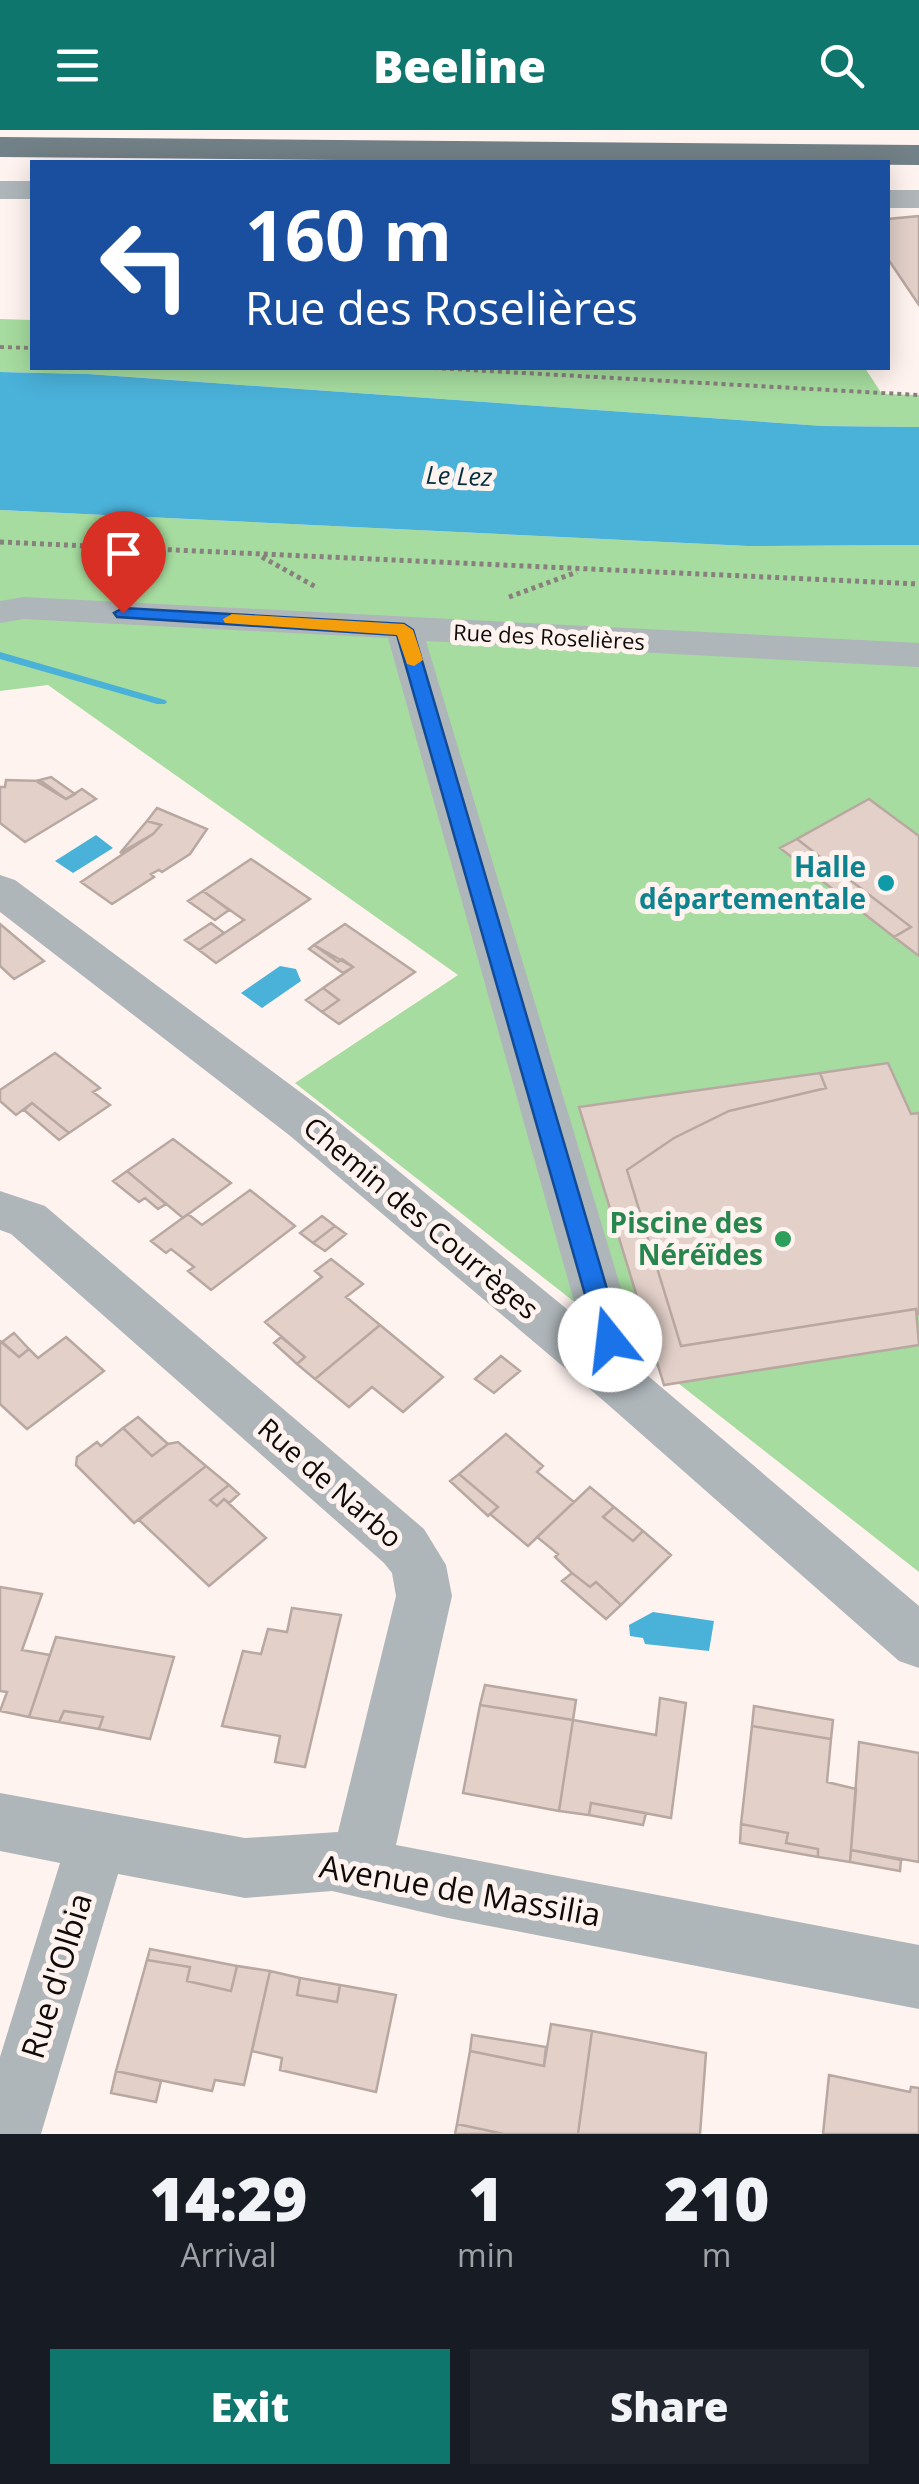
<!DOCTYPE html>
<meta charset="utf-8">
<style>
:root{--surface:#171b24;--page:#20242c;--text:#f1f3f6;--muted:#9ea1a6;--accent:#0f766e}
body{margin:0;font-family:"Open Sans",sans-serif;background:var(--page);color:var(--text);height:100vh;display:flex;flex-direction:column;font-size:38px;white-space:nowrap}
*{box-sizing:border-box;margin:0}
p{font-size:32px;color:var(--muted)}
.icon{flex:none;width:55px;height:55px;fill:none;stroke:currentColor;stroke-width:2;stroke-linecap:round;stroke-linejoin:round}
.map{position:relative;height:2004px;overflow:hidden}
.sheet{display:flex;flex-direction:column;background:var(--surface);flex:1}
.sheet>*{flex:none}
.hud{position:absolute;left:30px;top:30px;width:860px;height:210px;border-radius:0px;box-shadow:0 5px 25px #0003;background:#1a4fa0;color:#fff;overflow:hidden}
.pin{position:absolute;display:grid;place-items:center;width:85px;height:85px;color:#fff;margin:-102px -42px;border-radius:50% 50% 50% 0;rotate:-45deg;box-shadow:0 0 10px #0007}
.pin .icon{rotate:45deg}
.me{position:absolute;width:110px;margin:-55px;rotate:344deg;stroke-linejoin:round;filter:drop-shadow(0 0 8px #0008)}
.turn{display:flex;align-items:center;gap:35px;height:210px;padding:0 50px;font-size:45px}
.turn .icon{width:130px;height:130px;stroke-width:2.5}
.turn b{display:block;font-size:70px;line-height:85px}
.eta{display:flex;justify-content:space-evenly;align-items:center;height:170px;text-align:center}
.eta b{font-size:60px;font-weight:800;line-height:70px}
.primary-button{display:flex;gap:20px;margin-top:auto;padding:20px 50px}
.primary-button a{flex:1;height:115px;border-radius:0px;background:var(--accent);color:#fff;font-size:40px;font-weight:800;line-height:115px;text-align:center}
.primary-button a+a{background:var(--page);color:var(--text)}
header{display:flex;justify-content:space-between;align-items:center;height:130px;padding:0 50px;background:var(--accent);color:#fff;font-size:45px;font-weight:800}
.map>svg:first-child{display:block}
.green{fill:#a6dc9f}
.water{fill:#4ab1d9}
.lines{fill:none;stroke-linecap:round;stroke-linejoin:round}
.stream{fill:#4ab1d9;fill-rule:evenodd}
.building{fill:#e2d0c9;stroke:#b9a8a1;stroke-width:2.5}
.path-far1{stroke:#88807c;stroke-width:4;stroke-dasharray:4 4;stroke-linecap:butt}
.path{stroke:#88807c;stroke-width:5;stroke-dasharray:4 4;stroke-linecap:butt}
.street{fill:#aeb6ba;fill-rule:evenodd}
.primary{fill:#728087;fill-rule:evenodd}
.route{fill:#1a73e8;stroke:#114b97;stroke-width:2.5}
.slow{fill:#f59e0b}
.culture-dot{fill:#0f9aa8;stroke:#fff3ef;stroke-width:4}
.leisure-dot{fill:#2e9e5b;stroke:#fff3ef;stroke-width:4}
.labels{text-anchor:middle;stroke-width:10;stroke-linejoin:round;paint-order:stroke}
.far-street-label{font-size:22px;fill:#100b08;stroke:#fff3ef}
.far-water-label{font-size:25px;font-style:italic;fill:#002f3f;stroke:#fff3ef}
.culture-label{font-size:28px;font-weight:bold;fill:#0d838f;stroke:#fff3ef;text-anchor:end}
.street-label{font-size:28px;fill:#100b08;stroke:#fff3ef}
.leisure-label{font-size:28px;font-weight:bold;fill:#27864d;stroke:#fff3ef;text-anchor:end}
.near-street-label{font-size:32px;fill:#100b08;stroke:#fff3ef}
</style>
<header><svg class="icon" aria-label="menu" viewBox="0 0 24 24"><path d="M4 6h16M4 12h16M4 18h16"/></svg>Beeline<svg class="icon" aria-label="search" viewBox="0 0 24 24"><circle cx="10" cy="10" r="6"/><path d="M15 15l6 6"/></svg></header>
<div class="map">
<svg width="919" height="2004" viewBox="0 0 919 2004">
<rect width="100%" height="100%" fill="#fff3ef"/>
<path class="green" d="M0,189L32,190V238H865L882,264L919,265V297L823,296L88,244L0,242Z
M0,380L748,416L919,415V1442L295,953L458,845L48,555L0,561Z"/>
<path class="water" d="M0,242L88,244L823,296L919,297V415L748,416L0,380Z
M96,705L113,718L73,743L55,731Z
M280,836L296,839L301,851L262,878L241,863Z
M653,1482L714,1491L709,1521L645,1514L643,1508L630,1506L629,1495Z"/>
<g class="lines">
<path class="stream" d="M0,522L165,570L167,572L165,574H157L0,529Z"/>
</g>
<path class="building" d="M919,86V175L888,129V89Z
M51,647L75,664L66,669L36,651Z
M6,650L41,651L66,669L82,659L96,669L25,712L0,693V657H5Z
M869,669L919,706V826L894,807L911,797L797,709Z
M157,678L207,699L190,724L162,742L159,740L151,744L154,747L112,774L81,752L153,704L161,695L147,691Z
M147,691L161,695L153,704L120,723Z
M797,709L911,797L894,807L780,718Z
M251,729L310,769L216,833L199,820L244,790L203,761Z
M203,761L229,780L215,790L188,771Z
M211,793L224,803L199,820L185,810Z
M0,794L44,831L14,849L0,836Z
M345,794L415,842L339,894L322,882L339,870L323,858L353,837L314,815Z
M314,815L338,832L342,829L353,837L343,843L309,819Z
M323,858L339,870L322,882L306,870Z
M55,923L100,958L93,962L110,975L69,1003L32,973L16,985L0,971V960Z
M888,933L911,984L919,983V1185L916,1179L681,1216L627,1040L674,1008L729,981L826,958L820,943Z
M820,943L826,958L729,981L674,1008L627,1040L681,1216L916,1179L919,1215L664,1255L579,977Z
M32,973L69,1003L59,1010L24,980Z
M173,1009L231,1053L183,1088L127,1041Z
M127,1041L166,1074L158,1079L145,1068L139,1072L113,1051Z
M250,1060L295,1096L211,1160L188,1141L194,1137L171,1119L166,1123L151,1111L188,1084L202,1095Z
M322,1086L335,1096L313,1113L300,1103Z
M335,1096L346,1104L325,1121L313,1113Z
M331,1129L363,1154L346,1167L380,1195L315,1249L297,1234L305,1227L265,1192L322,1147L315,1141Z
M380,1195L443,1247L403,1282L372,1257L349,1277L315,1249Z
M14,1203L29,1219L19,1227L2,1212Z
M66,1207L104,1241L27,1299L0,1274V1211L19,1227L29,1219L38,1228Z
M281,1207L305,1227L297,1234L274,1213Z
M501,1226L520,1241L494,1263L475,1249Z
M138,1287L168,1314L152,1326L123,1298Z
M123,1298L152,1326L168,1314L178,1312L206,1336L134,1393L76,1335L77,1327L97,1312L101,1316Z
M506,1304L543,1336L537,1342L574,1372L528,1416L490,1384L498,1377L459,1344Z
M206,1336L229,1355L210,1370L217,1376L224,1369L266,1408L209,1456L139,1390Z
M459,1344L498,1377L488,1386L450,1351Z
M229,1355L239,1364L229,1373L224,1369L217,1376L210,1370Z
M590,1357L614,1377L603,1387L633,1411L643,1401L671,1425L621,1475L596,1452L590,1457L572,1443L555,1427L558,1424L537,1407Z
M614,1377L643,1401L633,1411L603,1387Z
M572,1443L590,1457L596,1452L621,1475L606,1489L562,1451Z
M0,1457L42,1464L22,1520L50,1525L29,1587L0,1581L7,1562L0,1561Z
M292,1478L341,1485L305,1637L275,1632L280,1606L222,1596L243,1521L261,1524L268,1499L287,1502Z
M56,1507L174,1527L150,1609L99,1599L103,1587L64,1581L59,1592L29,1587Z
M485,1555L576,1570L573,1590L480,1575Z
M660,1568L686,1573L671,1688L591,1673L589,1685L559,1681L573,1590L656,1605Z
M480,1575L573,1590L559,1681L463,1663Z
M754,1576L833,1590L831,1609L752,1596Z
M64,1581L103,1587L99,1599L59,1592Z
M752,1596L831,1609L827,1652L856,1659L850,1732L818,1727V1719L786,1713L788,1703L741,1694Z
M859,1612L919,1623V1732L851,1720Z
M591,1673L646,1683L643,1695L589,1685Z
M741,1694L788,1703L786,1713L818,1719V1727L740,1713Z
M851,1720L901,1730L900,1741L850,1732Z
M150,1819L237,1836L231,1861L187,1851L190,1837L147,1830Z
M147,1830L190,1837L187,1851L231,1861L237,1836L270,1841L244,1955L215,1950L212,1961L116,1941Z
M270,1841L300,1848L297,1865L337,1872L340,1855L396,1865L376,1962L280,1940L282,1928L252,1921Z
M300,1848L340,1855L337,1872L297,1865Z
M551,1894L592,1901L578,2004H504L457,1994L470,1921L544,1936Z
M592,1901L706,1923L700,2004H578Z
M472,1905L546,1917L544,1936L470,1921Z
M116,1941L161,1951L156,1972L111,1963Z
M829,1945L910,1962L911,1957L919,1958V2004H823Z
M457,1994L504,2004H455Z"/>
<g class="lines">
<path class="path-far1" d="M0,217L32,218
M434,238L919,265"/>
<path class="path" d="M0,412L919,454
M262,427L316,457
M509,467L577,442"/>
<path class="street" d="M0,51H32V69H0Z
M888,60H919V78H888Z
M23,467L919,513V537L426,511L647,1245L919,1476V1538L899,1531L605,1272L289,1005L0,782V745L15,750L323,979L579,1189L388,508L23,489L0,493V471Z
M0,1061L45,1076L424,1399L446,1435L452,1466L396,1715L919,1815V1879L448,1788L332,1761L245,1768L118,1744L41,2004H0V1927L60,1733L0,1721V1663L245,1708L338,1702L396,1466L392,1443L384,1433L11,1104L0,1100Z"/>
<path class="primary" d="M0,7L919,15V35L0,27Z"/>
</g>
<path class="route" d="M123,478L404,494L413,500L622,1210L619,1218H601L598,1210L397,505L117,487L114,483Z"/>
<path class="slow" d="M232,484L404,494L413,500L423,530L414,536L407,534L397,505L225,493L223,489Z"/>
<circle class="culture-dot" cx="886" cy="753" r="10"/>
<circle class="leisure-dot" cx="783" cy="1109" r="10"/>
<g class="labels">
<g class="far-street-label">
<text transform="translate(549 507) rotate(3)" y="8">Rue des Roselières</text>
</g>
<g class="far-water-label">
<text transform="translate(459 346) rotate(2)" y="9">Le Lez</text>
</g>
<g class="culture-label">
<text x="866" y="747">Halle<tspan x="866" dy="32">départementale</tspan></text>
</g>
<g class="street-label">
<text transform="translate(421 1088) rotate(40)" y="10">Chemin des Courrèges</text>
<text transform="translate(330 1353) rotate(41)" y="10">Rue de Narbo</text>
</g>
<g class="leisure-label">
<text x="763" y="1103">Piscine des<tspan x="763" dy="32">Néréïdes</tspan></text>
</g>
<g class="near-street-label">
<text transform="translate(460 1761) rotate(10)" y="11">Avenue de Massilia</text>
<text transform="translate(57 1846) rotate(-73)" y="11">Rue d'Olbia</text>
</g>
</g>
</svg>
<div class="pin" style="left:123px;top:483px;background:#d93025"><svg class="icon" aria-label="arrive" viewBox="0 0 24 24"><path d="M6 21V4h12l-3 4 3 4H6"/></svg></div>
<svg class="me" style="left:610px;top:1210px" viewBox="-20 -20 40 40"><circle r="19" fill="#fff"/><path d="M0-13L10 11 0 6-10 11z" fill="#1a73e8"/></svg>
<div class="hud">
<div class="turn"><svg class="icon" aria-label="left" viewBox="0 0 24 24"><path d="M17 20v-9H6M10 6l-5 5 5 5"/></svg><div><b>160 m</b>Rue des Roselières</div></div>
</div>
</div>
<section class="sheet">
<div class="eta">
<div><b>14:29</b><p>Arrival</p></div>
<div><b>1</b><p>min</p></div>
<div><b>210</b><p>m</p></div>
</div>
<div class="primary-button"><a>Exit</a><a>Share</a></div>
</section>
